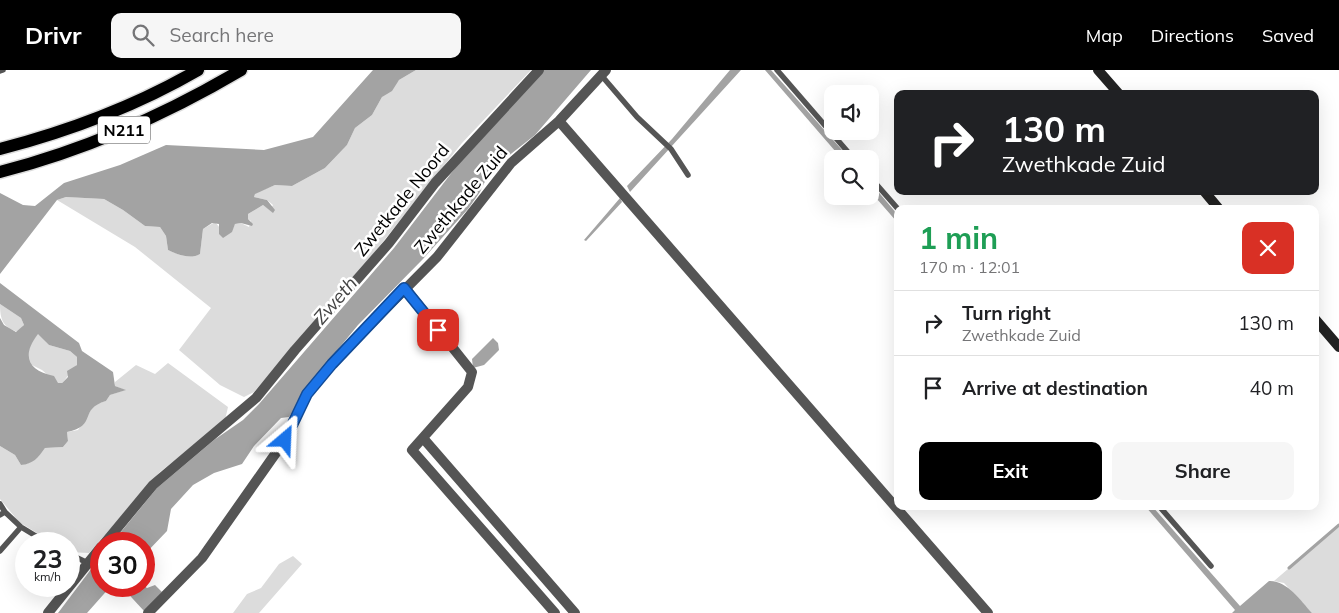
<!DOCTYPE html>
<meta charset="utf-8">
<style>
:root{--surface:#fff;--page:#f6f6f6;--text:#202124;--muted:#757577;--line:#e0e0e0;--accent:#000}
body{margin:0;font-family:Mulish,sans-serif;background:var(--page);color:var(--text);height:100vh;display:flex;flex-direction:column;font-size:19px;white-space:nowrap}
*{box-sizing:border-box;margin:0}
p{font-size:16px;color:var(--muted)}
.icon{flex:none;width:28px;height:28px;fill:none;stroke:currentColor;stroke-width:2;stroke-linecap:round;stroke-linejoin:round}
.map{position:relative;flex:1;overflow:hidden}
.drawer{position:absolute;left:894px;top:135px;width:425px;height:305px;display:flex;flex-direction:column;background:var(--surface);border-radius:10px;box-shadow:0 5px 20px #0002}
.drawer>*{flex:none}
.banner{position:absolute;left:894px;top:20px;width:425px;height:105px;border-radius:10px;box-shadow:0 5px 20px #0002;background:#202124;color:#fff;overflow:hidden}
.buttons{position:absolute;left:824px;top:15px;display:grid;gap:10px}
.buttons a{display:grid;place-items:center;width:55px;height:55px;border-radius:10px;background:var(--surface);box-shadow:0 5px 20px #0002;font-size:25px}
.speed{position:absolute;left:15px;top:462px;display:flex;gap:10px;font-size:25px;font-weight:700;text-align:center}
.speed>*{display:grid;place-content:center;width:65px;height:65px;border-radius:50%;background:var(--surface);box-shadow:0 5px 20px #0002;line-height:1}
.speed small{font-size:12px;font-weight:400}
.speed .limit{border:8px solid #d22;background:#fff;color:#111}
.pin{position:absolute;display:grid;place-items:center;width:42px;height:42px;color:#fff;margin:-21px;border-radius:10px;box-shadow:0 2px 8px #0006}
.me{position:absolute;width:55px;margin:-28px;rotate:26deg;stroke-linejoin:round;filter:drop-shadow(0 0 4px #0008)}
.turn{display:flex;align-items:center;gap:18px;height:105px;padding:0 25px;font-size:22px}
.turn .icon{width:65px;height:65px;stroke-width:2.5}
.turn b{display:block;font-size:35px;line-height:42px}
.round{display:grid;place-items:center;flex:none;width:52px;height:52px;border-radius:10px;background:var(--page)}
.headline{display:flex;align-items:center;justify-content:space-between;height:85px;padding:0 25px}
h1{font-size:30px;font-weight:700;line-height:38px;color:#1e9e55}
.primary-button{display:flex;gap:10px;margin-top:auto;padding:10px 25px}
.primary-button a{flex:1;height:58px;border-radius:10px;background:var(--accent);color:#fff;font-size:20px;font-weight:700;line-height:58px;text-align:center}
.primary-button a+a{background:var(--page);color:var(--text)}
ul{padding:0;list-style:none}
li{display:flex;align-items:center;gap:15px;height:65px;padding:0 25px;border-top:1px solid var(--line)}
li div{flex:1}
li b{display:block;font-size:19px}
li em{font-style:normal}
header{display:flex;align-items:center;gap:30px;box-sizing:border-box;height:70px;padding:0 25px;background:var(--accent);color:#fff}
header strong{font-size:24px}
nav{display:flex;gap:28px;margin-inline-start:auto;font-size:18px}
.search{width:350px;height:45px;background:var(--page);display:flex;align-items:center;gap:12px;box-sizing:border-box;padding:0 18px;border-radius:10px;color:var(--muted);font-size:19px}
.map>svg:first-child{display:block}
.green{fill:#dcdcdc}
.water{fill:#a3a3a3;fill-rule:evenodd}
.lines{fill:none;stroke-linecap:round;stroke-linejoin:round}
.stream{stroke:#a3a3a3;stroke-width:3}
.primary-casing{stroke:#dbdbdb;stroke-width:15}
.lane{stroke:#555;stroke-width:5.5}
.street{stroke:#555;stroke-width:10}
.secondary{stroke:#222;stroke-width:10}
.primary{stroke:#000;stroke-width:12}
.route-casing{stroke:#114b97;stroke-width:12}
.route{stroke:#1a73e8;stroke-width:9}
.labels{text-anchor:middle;stroke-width:5;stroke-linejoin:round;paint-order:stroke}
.shield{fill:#fff;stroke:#4c4c4c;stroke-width:1}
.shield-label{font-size:16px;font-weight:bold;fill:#000}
.street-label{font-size:18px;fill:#000;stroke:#fff}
.water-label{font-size:19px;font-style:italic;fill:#444;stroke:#fff}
</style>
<header>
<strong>Drivr</strong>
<div class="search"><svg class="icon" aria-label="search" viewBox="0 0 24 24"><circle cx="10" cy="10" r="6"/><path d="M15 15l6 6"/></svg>Search here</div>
<nav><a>Map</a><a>Directions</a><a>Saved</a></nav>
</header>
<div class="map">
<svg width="1339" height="543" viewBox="0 0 1339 543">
<rect width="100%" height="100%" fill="#fff"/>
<path class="green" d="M416,0H531L462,73L357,204L254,322L244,327L220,315L179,280L211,238L135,177L57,130L66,127L104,129L123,140L145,156L160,157L166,166L168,180C178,184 190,190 200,184L203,159L215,152L220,158H233L235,154L241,153L249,157L251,151L248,149V144L263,135L270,140L273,135L267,130L254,127L255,123L275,115L292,116L325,98L347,75L355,58L372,45L382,27L399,10Z
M0,234L21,248L24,255L18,262C3,257 0,250 0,234Z
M38,263L49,275L70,281L77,287V295C70,301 68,307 62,313L58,314L42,300L30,294C25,283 31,273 38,263Z
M168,293L228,337L225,350L160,402L89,483L69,482V474H55L19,452L5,435L0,429V376L15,385L21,395C32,394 39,386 45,378L63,377L68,371L67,362L78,360L95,334L106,331L110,325L125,320L115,316V312L136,295L155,304Z
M1339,455V543H1312L1284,513L1274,511Z
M293,486L302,494L259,543H233L247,524L261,518L279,494Z"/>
<path class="water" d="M373,0H416L399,10L392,21L382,27L372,45L355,58L347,75L325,98L292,116L275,115C268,118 262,121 255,124L254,127L267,130L275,140L273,143L263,135L248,144V149L253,154L252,156L241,153L235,154L232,162L223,168L219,164V154L212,153L203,159L200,184C190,190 177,184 168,180L166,166L160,157L145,156L123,140L104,129L66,127L57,130L0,204V123L23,135L35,136L64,113L120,95L166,75L264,80L313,67Z
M543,0H591L535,65L498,94V100L490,101L480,122L468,139L423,189L358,255L312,311L289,347L281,348L254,376L242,394L214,403L193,415L171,439L167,461L144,485V474H111L157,418L214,370L243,350L259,334L394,178L459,93Z
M730,0H741L630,122L627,116L672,69Z
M765,0H771L850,89H842Z
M870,112L897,144V152L870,121Z
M620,128L622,132L586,171L584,170Z
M0,213L79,273L82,281L113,302L115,316L126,320L110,325L106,331C78,339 98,356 67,362L68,371L63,377L45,378C38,388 33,394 21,395L15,385L0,376V248L4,255L16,262L24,255L21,248L0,234ZM38,264L49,275L70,281L77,287V295L67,301L68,307L62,313H58L54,306C28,301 21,286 38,264Z
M493,268L498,273L499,280L484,295L473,298L472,289Z
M1145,436H1152L1240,536L1269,511C1288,511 1300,530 1312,543H1232L1235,540Z
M101,486V516H111L87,543H58Z
M155,515L162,522L144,541L121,516H144L147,518Z"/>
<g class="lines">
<path class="stream" d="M1289,498L1339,455"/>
<g class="primary-casing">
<path id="primary" d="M0,79C69,61 136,36 198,0
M0,102C85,80 165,45 241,0"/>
</g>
<path class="lane" d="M777,0L854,89
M0,1L3,0
M601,5L637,47L671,79L688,105
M870,107L898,139
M0,434L5,442
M1159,436L1211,496
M0,445L5,442L21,457L49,474
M0,481L21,457
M69,484L88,493"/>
<path class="street" d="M559,51L988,543
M405,218L472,302L468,317L412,380L555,543
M423,368L575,543
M104,474L153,415L256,328L295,280L389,173L435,113L539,0
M48,543L101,477
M148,543L202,488L285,370L307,324L332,293L437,187L511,93L559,51L606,0"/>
<path class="secondary" d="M1098,0L1119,24
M1204,121L1219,139
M1315,249L1339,277"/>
<use href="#primary" class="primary"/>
</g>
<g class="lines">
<g class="route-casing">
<path id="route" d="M285,370L307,324L332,294L404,218L438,260"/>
</g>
<use href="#route" class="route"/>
</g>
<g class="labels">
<rect class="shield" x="98" y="46.5" width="52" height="27" rx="4"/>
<g class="shield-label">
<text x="124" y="66">N211</text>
</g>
<g class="street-label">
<text transform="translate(402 130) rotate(-51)" y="6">Zwetkade Noord</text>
<text transform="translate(461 130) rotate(-50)" y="6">Zwethkade Zuid</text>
</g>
<g class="water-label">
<text transform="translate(335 230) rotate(-49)" y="7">Zweth</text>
</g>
</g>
</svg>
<div class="buttons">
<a><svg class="icon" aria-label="sound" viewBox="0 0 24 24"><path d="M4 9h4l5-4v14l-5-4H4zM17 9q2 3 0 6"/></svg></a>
<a><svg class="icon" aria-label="search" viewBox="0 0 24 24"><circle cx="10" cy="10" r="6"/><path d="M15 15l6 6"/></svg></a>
</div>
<div class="speed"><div>23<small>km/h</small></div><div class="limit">30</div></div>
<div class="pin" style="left:438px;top:260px;background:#d93025"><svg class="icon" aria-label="arrive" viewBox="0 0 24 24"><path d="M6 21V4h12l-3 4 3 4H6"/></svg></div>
<svg class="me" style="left:285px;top:370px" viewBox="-20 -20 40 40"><path d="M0-17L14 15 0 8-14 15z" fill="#1a73e8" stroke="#fff" stroke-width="4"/></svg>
<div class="banner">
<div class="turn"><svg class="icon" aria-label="right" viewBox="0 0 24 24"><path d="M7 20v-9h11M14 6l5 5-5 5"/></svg><div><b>130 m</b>Zwethkade Zuid</div></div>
</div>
<section class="drawer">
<div class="headline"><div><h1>1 min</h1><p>170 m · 12:01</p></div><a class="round" style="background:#d93025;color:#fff"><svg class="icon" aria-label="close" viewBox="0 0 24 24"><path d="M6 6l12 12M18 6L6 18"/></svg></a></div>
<ul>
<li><svg class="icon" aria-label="right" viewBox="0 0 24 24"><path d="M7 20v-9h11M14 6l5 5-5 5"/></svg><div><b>Turn right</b><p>Zwethkade Zuid</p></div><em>130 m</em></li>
<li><svg class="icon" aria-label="arrive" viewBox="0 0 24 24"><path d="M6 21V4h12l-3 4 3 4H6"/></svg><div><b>Arrive at destination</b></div><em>40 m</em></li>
</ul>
<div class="primary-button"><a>Exit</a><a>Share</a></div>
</section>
</div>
